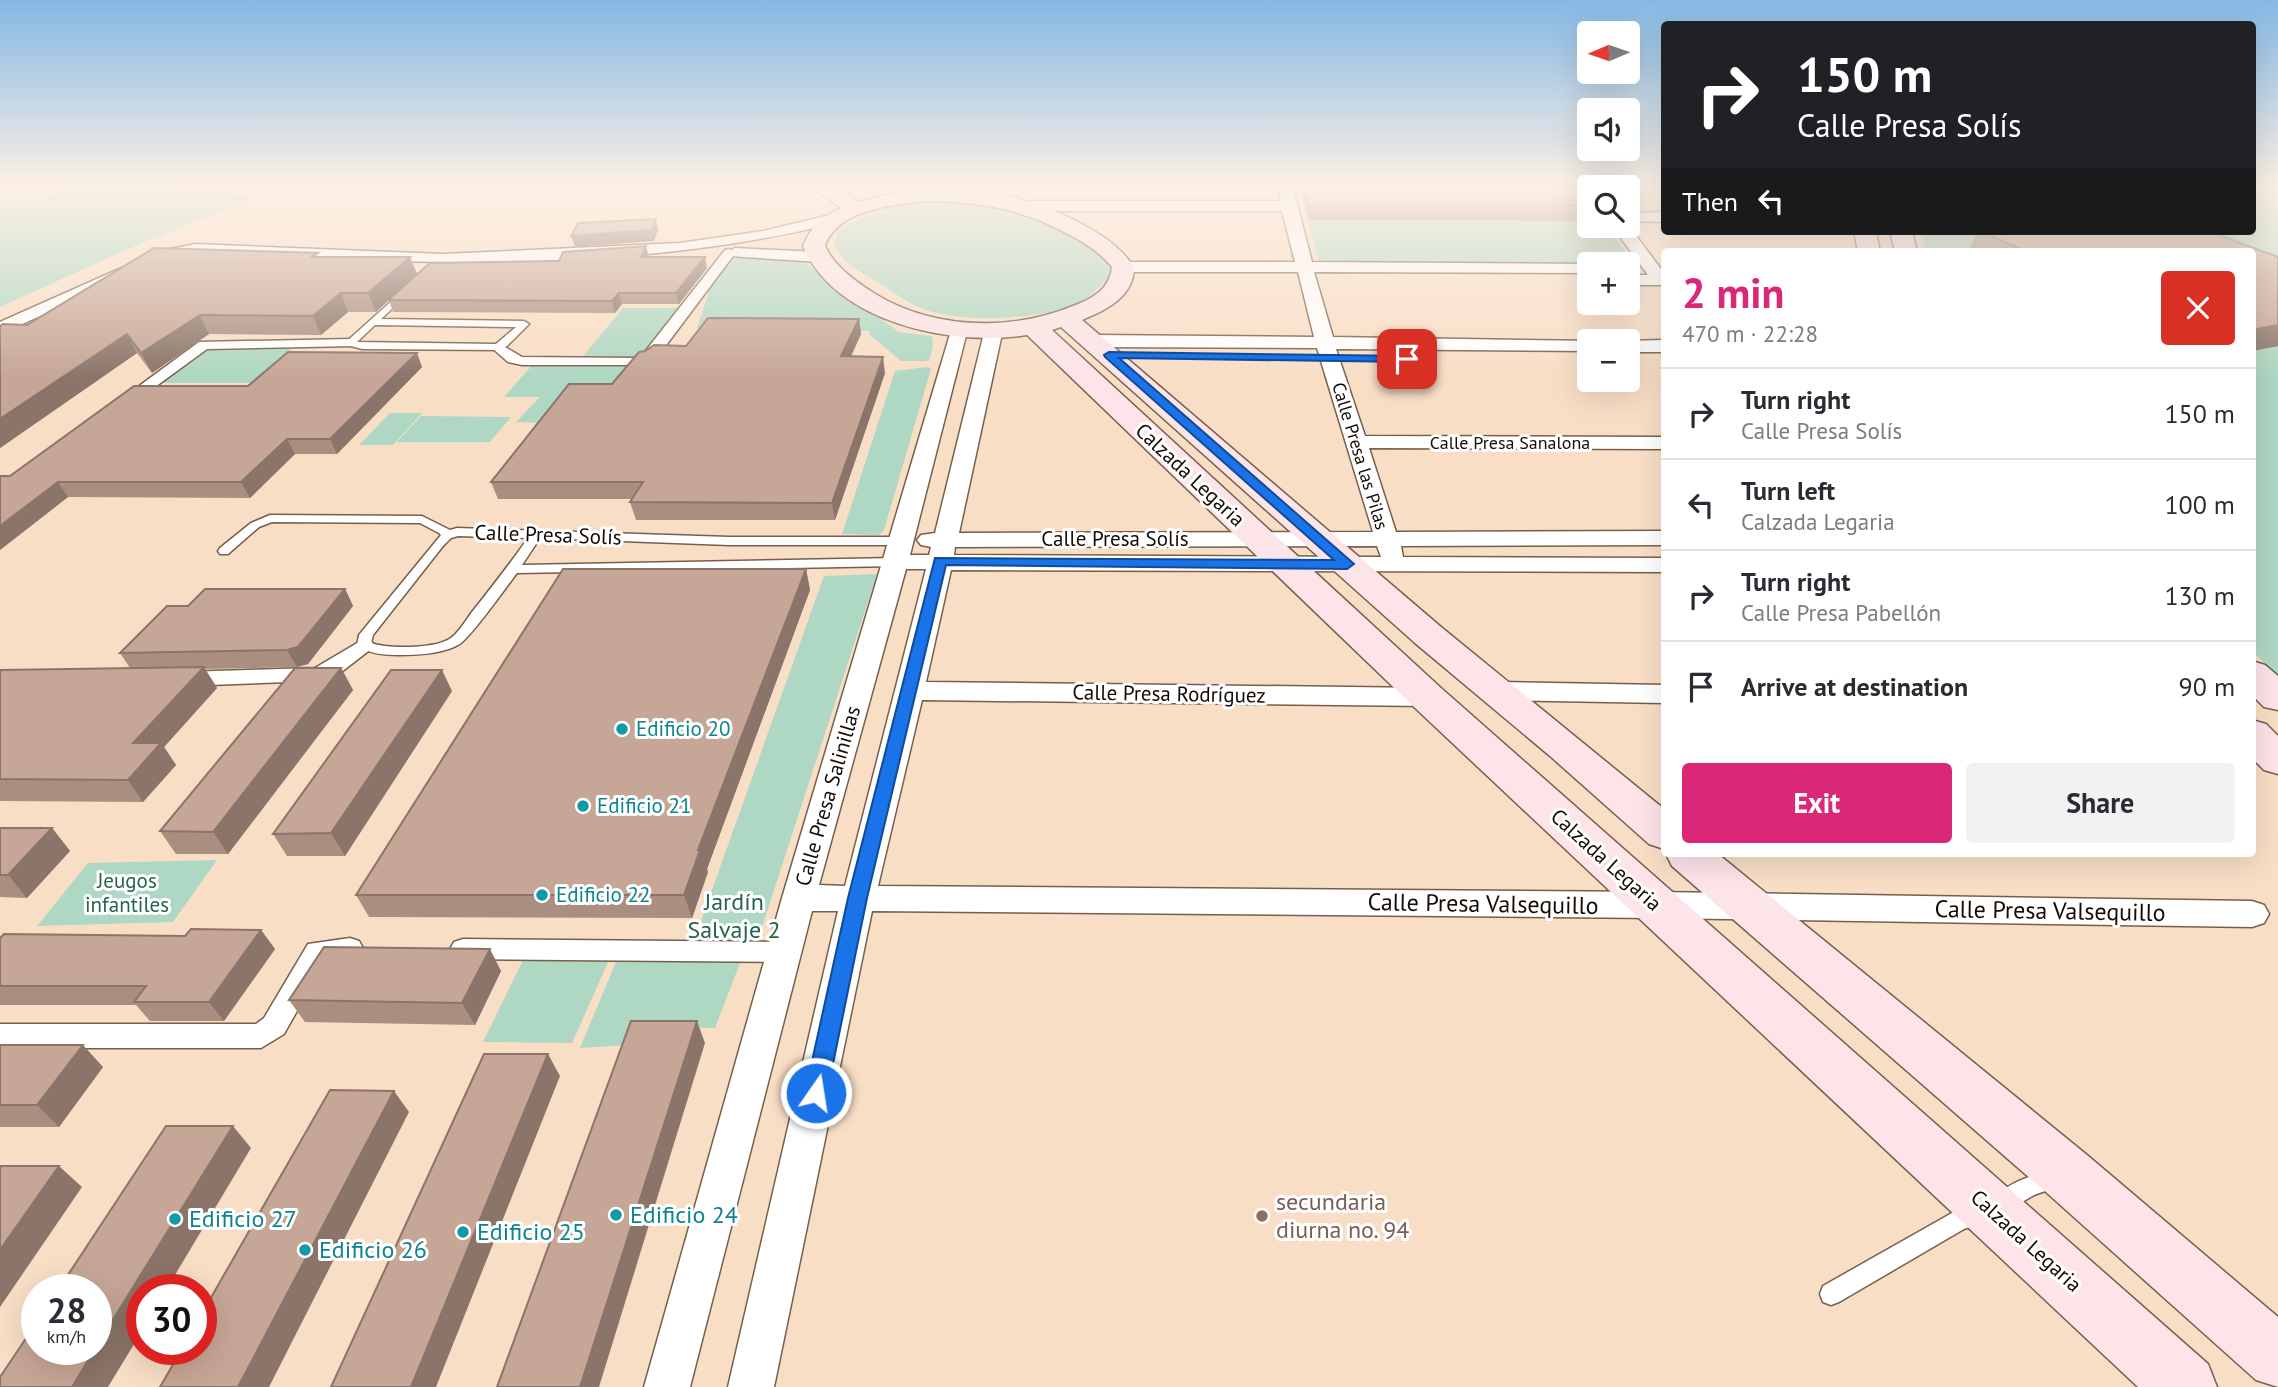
<!DOCTYPE html>
<meta charset="utf-8">
<style>
:root{--surface:#fff;--page:#f2f2f3;--text:#2b2b33;--muted:#7c7c81;--line:#e1e1e2;--accent:#db2777}
body{margin:0;font-family:"PT Sans",sans-serif;background:var(--page);color:var(--text);height:100vh;display:flex;flex-direction:column;font-size:26px;white-space:nowrap}
*{box-sizing:border-box;margin:0}
p{font-size:23px;color:var(--muted)}
.icon{flex:none;width:38px;height:38px;fill:none;stroke:currentColor;stroke-width:2;stroke-linecap:round;stroke-linejoin:round}
.map{position:relative;flex:1;overflow:hidden}
.sheet{position:absolute;left:1661px;top:248px;width:595px;height:609px;display:flex;flex-direction:column;background:var(--surface);border-radius:7px;box-shadow:0 7px 28px #0002}
.sheet>*{flex:none}
.guide{position:absolute;left:1661px;top:21px;width:595px;height:214px;border-radius:7px;box-shadow:0 7px 28px #0002;background:#202124;color:#fff;overflow:hidden}
.needle{width:46px;rotate:268deg}
.tools{position:absolute;left:1577px;top:21px;display:grid;gap:14px}
.tools a{display:grid;place-items:center;width:63px;height:63px;border-radius:7px;background:var(--surface);box-shadow:0 7px 28px #0002;font-size:35px}
.speed{position:absolute;left:21px;top:1274px;display:flex;gap:14px;font-size:35px;font-weight:700;text-align:center}
.speed>*{display:grid;place-content:center;width:91px;height:91px;border-radius:50%;background:var(--surface);box-shadow:0 7px 28px #0002;line-height:1}
.speed small{font-size:18px;font-weight:400}
.speed .limit{border:10px solid #d22;background:#fff;color:#111}
.pin{position:absolute;display:grid;place-items:center;width:60px;height:60px;color:#fff;margin:-30px;border-radius:14px;box-shadow:0 4px 10px #0006}
.me{position:absolute;width:77px;margin:-38px;rotate:13deg;stroke-linejoin:round;filter:drop-shadow(0 0 5px #0008)}
.turn{display:flex;align-items:center;gap:24px;height:147px;padding:0 21px;font-size:32px}
.turn .icon{width:91px;height:91px;stroke-width:2.5}
.turn b{display:block;font-size:49px;line-height:60px}
.then{display:flex;align-items:center;height:66px;padding:0 21px;background:#0003;gap:14px;font-size:26px}
.round{display:grid;place-items:center;flex:none;width:74px;height:74px;border-radius:7px;background:var(--page)}
.head{display:flex;align-items:center;justify-content:space-between;height:119px;padding:0 21px}
h1{font-size:42px;font-weight:800;line-height:52px;color:var(--accent)}
.button{display:flex;gap:14px;margin-top:auto;padding:14px 21px}
.button a{flex:1;height:80px;border-radius:7px;background:var(--accent);color:#fff;font-size:28px;font-weight:800;line-height:80px;text-align:center}
.button a+a{background:var(--page);color:var(--text)}
ul{padding:0;list-style:none}
li{display:flex;align-items:center;gap:21px;height:91px;padding:0 21px;border-top:2px solid var(--line)}
li div{flex:1}
li b{display:block;font-size:26px}
li em{font-style:normal}
.map>svg:first-child{display:block}
.green{fill:#aed8c3}
.lines{fill:none;stroke-linecap:round;stroke-linejoin:round}
.service-casing{stroke:#765f4a;stroke-width:3}
.pedestrian-casing{stroke:#765f4a;stroke-width:3}
.minor-casing{stroke:#765f4a;stroke-width:3}
.secondary-casing{stroke:#765f4a;stroke-width:3}
.service{fill:#fff;fill-rule:evenodd}
.pedestrian{fill:#fff;fill-rule:evenodd}
.minor{fill:#fff;fill-rule:evenodd}
.secondary{fill:#fce4e8;fill-rule:evenodd}
.wall{fill:#aa8f81}
.shaded-wall{fill:#8b7469}
.building{fill:#c6a696;stroke:#8b7469;stroke-width:2}
.route{fill:#1a73e8;stroke:#114b97;stroke-width:2}
.culture-dot{fill:#0f9aa8;stroke:#fff;stroke-width:2.5}
.education-dot{fill:#8d6e63;stroke:#fff;stroke-width:2.5}
.labels{text-anchor:middle;stroke-width:6;stroke-linejoin:round;paint-order:stroke}
.far-street-label{font-size:18px;fill:#140b04;stroke:#fff}
.street-label{font-size:21px;fill:#140b04;stroke:#fff}
.culture-label{font-size:21px;fill:#0d838f;stroke:#fff;text-anchor:start}
.park-label{font-size:21px;fill:#23644a;stroke:#fff}
.near-park-label{font-size:24px;fill:#23644a;stroke:#fff}
.near-street-label{font-size:24px;fill:#140b04;stroke:#fff}
.near-education-label{font-size:24px;fill:#785e54;stroke:#fff;text-anchor:start}
.near-culture-label{font-size:24px;fill:#0d838f;stroke:#fff;text-anchor:start}
</style>
<div class="map">
<svg width="2278" height="1387" viewBox="0 0 2278 1387">
<rect width="100%" height="100%" fill="#f9dec6"/>
<path class="green" d="M80,184H91L259,196L130,248L0,307V199L40,200Z
M2252,184H2278V676L2252,651V252H1926L1922,231H2252Z
M939,200L977,201L1025,211L1101,251L1109,262V277C1100,287 1089,298 1076,304C1039,320 964,323 926,310C908,304 891,290 874,280C857,270 844,263 834,246L837,232C868,209 901,204 939,200Z
M1308,220L1589,221V226H1606L1635,264L1319,263Z
M722,252L807,264L899,332L932,336L933,347L929,361H901L869,334L870,331L697,328Z
M623,308H681L642,360H580Z
M205,348H293L251,383H159Z
M534,363H643L629,382L548,423L516,422L540,397H504Z
M927,367L931,369L884,530L879,535L842,534L895,371Z
M390,413H422L393,445H359Z
M421,416L511,417L490,442H397Z
M877,574L758,939L748,947L692,946L824,576Z
M217,860L173,922L37,926L88,863Z
M525,956L609,960L572,1043L483,1042Z
M618,957L742,958L715,1028L634,1026L627,1045L580,1048Z"/>
<g class="lines">
<g class="service-casing">
<path id="service" d="M177,184H237L216,189Z
M404,290L407,291V295L381,319L524,321L529,324L507,346L498,350L362,349L347,345V341ZM375,325L516,327L496,344L357,342Z
M270,515L422,516L450,530L457,528L729,537H902L908,541L902,545H729L540,538L522,565L896,558L902,562L896,566L517,573C506,587 470,639 458,645C442,654 417,655 399,655C385,655 367,654 357,645L359,635L441,535L439,533L420,523L272,522L259,527L228,554H220L218,551L220,548L251,523ZM458,536L528,538C510,564 491,588 472,612C466,620 459,632 451,638C436,649 388,649 371,643L373,635L443,546L451,538Z
M2055,1168L2062,1171L2065,1178L2062,1185L2034,1195L2002,1214L1995,1211L1992,1204C2001,1183 2035,1175 2055,1168Z
M1977,1205L1984,1208L1987,1215L1984,1222L1964,1229L1839,1302L1831,1305L1823,1302L1820,1294L1823,1286L1952,1213Z"/>
</g>
<g class="pedestrian-casing">
<path id="pedestrian" d="M729,249L735,253L733,256L655,360L648,365H522L508,362L491,347L498,343L522,357L640,358L725,250Z
M350,339L357,343L355,346L207,349L129,406H119L116,403L199,342Z
M364,639L371,641L374,645L371,649L340,673L317,681L183,686L176,684L173,679L176,674L183,672L315,668Z
M350,938L359,941L363,948L359,955L325,961L284,1034L261,1048H0V1024H256L264,1018L308,944Z
M463,939L785,942L794,945L798,952L794,959L785,962L463,959L454,956L450,949L454,942Z"/>
</g>
<g class="minor-casing">
<path id="minor" d="M993,184H1007L1001,200L996,201L989,197Z
M1278,184H1292L1312,262L1594,264H1589V273L1314,272L1333,337L1596,341H1589V351L1336,349L1365,436L1664,437V449L1369,448L1396,532L1664,531V545L1401,546L1403,557L1664,558V572L951,570L926,682L1427,688L1437,691L1441,697L1437,703L1427,706L922,700L878,886L1656,892L2252,901L2264,905L2269,914L2264,923L2252,927L1656,918L872,911L774,1387H728L838,911H812L690,1387H644L782,898L953,324L959,323L968,328L910,555H929L931,547L921,545L917,540L921,535L935,533L985,329L994,324L1003,329L959,533L1373,532L1317,348L1093,347L1084,341L1093,335L1314,337L1298,272H1123L1115,267L1123,262H1295L1282,211H1030L1022,206L1030,201H1281ZM1377,546L1381,557L954,555L955,547ZM906,569H926L845,886L819,885Z
M1664,212V222L1628,221V213Z
M830,215L838,220L835,223C626,275 409,263 195,254L158,261L150,256L152,253L195,244L443,254L680,243L763,231Z
M1628,225L1664,273V285H1628V275H1648L1612,226Z
M735,248L819,252L827,257L819,262L729,256L727,253Z
M121,268L129,273L127,277L0,334V322Z
M1664,340V352H1628V341H1624Z
M1497,682L1664,685V703L1497,700L1487,697L1483,691L1487,685Z"/>
</g>
<g class="secondary-casing">
<path id="secondary" d="M808,184H832L860,202C932,180 1008,186 1076,221C1099,233 1119,245 1134,267C1134,297 1106,310 1082,320L1441,627L1664,809V849L1649,844L1550,756L1415,643L1061,327L1052,330L1441,688L2208,1364L2217,1387H2138L1413,706L1027,335C953,347 835,323 803,246C811,226 822,217 841,208ZM924,201C976,201 1018,208 1064,232C1082,241 1099,251 1112,267C1110,289 1092,299 1073,306C1007,333 925,329 866,288C849,276 834,265 825,246C837,210 891,205 924,201Z
M1854,231H1876L1880,252H1858Z
M1890,231H1912L1917,252H1895Z
M2252,661L2265,665L2278,676V710L2264,707L2252,695Z
M2252,720L2266,724L2278,736V774L2264,770L2252,758Z
M1666,854H1718L2087,1155L2278,1317V1387L2256,1380L2047,1193L1672,866Z"/>
</g>
<use href="#service" class="service"/>
<use href="#pedestrian" class="pedestrian"/>
<use href="#minor" class="minor"/>
<use href="#secondary" class="secondary"/>
</g>
<path class="wall" d="M1299,184H1589V221L1308,220Z
M1977,231H2208L2278,257V346L2252,351V252H1970L1969,251Z
M319,257H410L417,274L559,261L648,257H705L707,268L679,304H622L615,313L393,312L389,300L376,312H348L321,335L209,334L152,373L137,353L0,448V326L27,325Z
M859,319L861,334L851,357L885,373L835,520H636L630,502L632,499H498L491,482L612,384L686,346Z
M422,367L337,454H295L250,498L68,497L0,550V476H10L248,386Z
M806,569L810,590L707,869L708,872L692,918L369,917L356,895Z
M345,589L353,606L308,664L297,667L205,669L217,688L164,747L176,765L143,802L0,801V670L130,668L120,653L188,606Z
M341,668L353,690L228,854H176L160,831Z
M452,691L345,856H287L273,834Z
M0,828H52L70,851L27,898L0,897Z
M261,930L275,949L224,1021H150L136,1005H0V938L185,936Z
M501,971L475,1025L305,1022L289,1000Z
M0,1045L103,1067L59,1127H0Z"/>
<path class="shaded-wall" d="M656,219L658,230L654,241L575,247L571,236Z
M646,246L649,257H641Z
M410,257L417,274L376,312L368,293Z
M705,257L707,268L679,304L676,293Z
M341,293L348,312L321,335L313,316Z
M619,293L622,304L615,313L612,301Z
M200,315L209,334L152,373L141,353Z
M859,319L861,334L843,372L841,356Z
M2278,325V346L2252,351V330Z
M127,334L137,353L0,448V419Z
M417,353L422,367L337,454L330,439Z
M883,357L885,373L835,520L832,503Z
M287,439L295,454L250,498L241,482Z
M58,482L68,497L0,550V526Z
M806,569L810,590L707,869L708,872L692,918L684,895L698,850Z
M345,589L353,606L308,664L297,667L287,650Z
M204,667L217,688L164,747L176,765L143,802L128,780L133,743Z
M341,668L353,690L228,854L213,832Z
M442,670L452,691L345,856L331,833Z
M52,828L70,851L27,898L8,875Z
M261,930L275,949L224,1021L209,1002Z
M490,949L501,971L475,1025L462,1003Z
M697,1021L705,1043L599,1387H580Z
M83,1045L103,1067L59,1127L37,1105Z
M548,1054L560,1076L436,1387H411Z
M394,1091L409,1112L269,1387H238Z
M233,1126L251,1148L166,1290H142V1331L108,1387H72L95,1349H96V1347Z
M59,1166L82,1187L0,1307V1250Z"/>
<path class="building" d="M1304,184H1589L1592,187H1589V205H1309Z
M656,219L652,230L571,236L578,223Z
M1979,231H2208L2278,257V325L2252,330V252H2028Z
M646,246L641,257H705L676,293H619L612,301L388,300L430,263L559,261L563,252Z
M154,248L318,253L312,257H410L368,293H341L313,316L200,315L141,353L127,334L0,419V326L3,324L27,325Z
M708,318L859,319L841,356L883,357L832,503L630,502L643,482H491L569,384H612L639,352L645,351L654,345L686,346Z
M288,352L417,353L330,439H287L241,482H58L0,526V476H10L134,386H248Z
M563,569H806L698,850H700L684,895H356Z
M205,589H345L298,647L287,650L120,653L167,606H188Z
M204,667L133,743H161L128,780L0,779V670Z
M295,668H341L213,832L160,831Z
M391,670H442L331,833L273,834Z
M0,828H52L8,875H0Z
M191,929L261,930L209,1002H134L146,986H0V938L4,934L185,936Z
M324,947L490,949L462,1003L289,1000Z
M631,1021H697L580,1387H497Z
M0,1045H83L37,1105H0Z
M484,1054H548L411,1387H331Z
M330,1090L394,1091L238,1387H160L182,1349H201V1315Z
M166,1126H233L96,1347V1290H58Z
M0,1166H59L0,1250Z
M37,1322V1349H95L72,1387H0V1377Z"/>
<linearGradient id="sky" x2="0" y2="1"><stop stop-color="#84b8e4"/><stop offset="0.49" stop-color="#fcf0e5"/><stop offset="1" stop-color="#fcf0e5" stop-opacity="0"/></linearGradient>
<rect width="2278" height="379" fill="url(#sky)"/>
<path class="route" d="M1109,352L1411,356V361L1407,362L1119,358L1354,564L1347,569L946,565L867,898L827,1093L824,1100L816,1102L808,1100L805,1093L848,898L935,558L1334,560L1105,357L1104,355Z"/>
<g class="culture-dot">
<circle cx="622" cy="729" r="7"/>
<circle cx="583" cy="806" r="7"/>
<circle cx="542" cy="895" r="7"/>
<circle cx="616" cy="1215" r="7"/>
<circle cx="175" cy="1219" r="7"/>
<circle cx="463" cy="1232" r="7"/>
<circle cx="305" cy="1250" r="7"/>
</g>
<circle class="education-dot" cx="1262" cy="1216" r="7"/>
<g class="labels">
<g class="far-street-label">
<text x="1510" y="449">Calle Presa Sanalona</text>
<text transform="translate(1360 456) rotate(73)" y="6">Calle Presa las Pilas</text>
</g>
<g class="street-label">
<text transform="translate(1190 475) rotate(43)" y="7">Calzada Legaria</text>
<text transform="translate(548 535) rotate(2)" y="7">Calle Presa Solís</text>
<text x="1115" y="546">Calle Presa Solís</text>
<text transform="translate(1169 694) rotate(1)" y="7">Calle Presa Rodríguez</text>
<text transform="translate(828 796) rotate(-74)" y="7">Calle Presa Salinillas</text>
<text transform="translate(1606 860) rotate(42)" y="7">Calzada Legaria</text>
<text transform="translate(2026 1241) rotate(42)" y="7">Calzada Legaria</text>
</g>
<g class="culture-label">
<text x="636" y="736">Edificio 20</text>
<text x="597" y="813">Edificio 21</text>
<text x="556" y="902">Edificio 22</text>
</g>
<g class="park-label">
<text x="127" y="888">Jeugos<tspan x="127" dy="24">infantiles</tspan></text>
</g>
<g class="near-park-label">
<text x="734" y="910">Jardín<tspan x="734" dy="28">Salvaje 2</tspan></text>
</g>
<g class="near-street-label">
<text transform="translate(1483 904) rotate(1)" y="8">Calle Presa Valsequillo</text>
<text transform="translate(2050 911) rotate(1)" y="8">Calle Presa Valsequillo</text>
</g>
<g class="near-education-label">
<text x="1276" y="1210">secundaria<tspan x="1276" dy="28">diurna no. 94</tspan></text>
</g>
<g class="near-culture-label">
<text x="630" y="1223">Edificio 24</text>
<text x="189" y="1227">Edificio 27</text>
<text x="477" y="1240">Edificio 25</text>
<text x="319" y="1258">Edificio 26</text>
</g>
</g>
</svg>
<div class="tools">
<a><svg class="needle" viewBox="-14 -14 28 28"><path d="M0-13l5 13h-10z" fill="#e53935"/><path d="M0 13l5-13h-10z" fill="#7c7c81"/></svg></a>
<a><svg class="icon" aria-label="sound" viewBox="0 0 24 24"><path d="M4 9h4l5-4v14l-5-4H4zM17 9q2 3 0 6"/></svg></a>
<a><svg class="icon" aria-label="search" viewBox="0 0 24 24"><circle cx="10" cy="10" r="6"/><path d="M15 15l6 6"/></svg></a>
<a>+</a>
<a>−</a>
</div>
<div class="speed"><div>28<small>km/h</small></div><div class="limit">30</div></div>
<div class="pin" style="left:1407px;top:359px;background:#d93025"><svg class="icon" aria-label="arrive" viewBox="0 0 24 24"><path d="M6 21V4h12l-3 4 3 4H6"/></svg></div>
<svg class="me" style="left:816px;top:1093px" viewBox="-20 -20 40 40"><circle r="17" fill="#1a73e8" stroke="#fff" stroke-width="3"/><path d="M0-11L8 9 0 5-8 9z" fill="#fff"/></svg>
<div class="guide">
<div class="turn"><svg class="icon" aria-label="right" viewBox="0 0 24 24"><path d="M7 20v-9h11M14 6l5 5-5 5"/></svg><div><b>150 m</b>Calle Presa Solís</div></div>
<div class="then">Then<svg class="icon" aria-label="left" viewBox="0 0 24 24"><path d="M17 20v-9H6M10 6l-5 5 5 5"/></svg></div>
</div>
<section class="sheet">
<div class="head"><div><h1>2 min</h1><p>470 m · 22:28</p></div><a class="round" style="background:#d93025;color:#fff"><svg class="icon" aria-label="close" viewBox="0 0 24 24"><path d="M6 6l12 12M18 6L6 18"/></svg></a></div>
<ul>
<li><svg class="icon" aria-label="right" viewBox="0 0 24 24"><path d="M7 20v-9h11M14 6l5 5-5 5"/></svg><div><b>Turn right</b><p>Calle Presa Solís</p></div><em>150 m</em></li>
<li><svg class="icon" aria-label="left" viewBox="0 0 24 24"><path d="M17 20v-9H6M10 6l-5 5 5 5"/></svg><div><b>Turn left</b><p>Calzada Legaria</p></div><em>100 m</em></li>
<li><svg class="icon" aria-label="right" viewBox="0 0 24 24"><path d="M7 20v-9h11M14 6l5 5-5 5"/></svg><div><b>Turn right</b><p>Calle Presa Pabellón</p></div><em>130 m</em></li>
<li><svg class="icon" aria-label="arrive" viewBox="0 0 24 24"><path d="M6 21V4h12l-3 4 3 4H6"/></svg><div><b>Arrive at destination</b></div><em>90 m</em></li>
</ul>
<div class="button"><a>Exit</a><a>Share</a></div>
</section>
</div>
